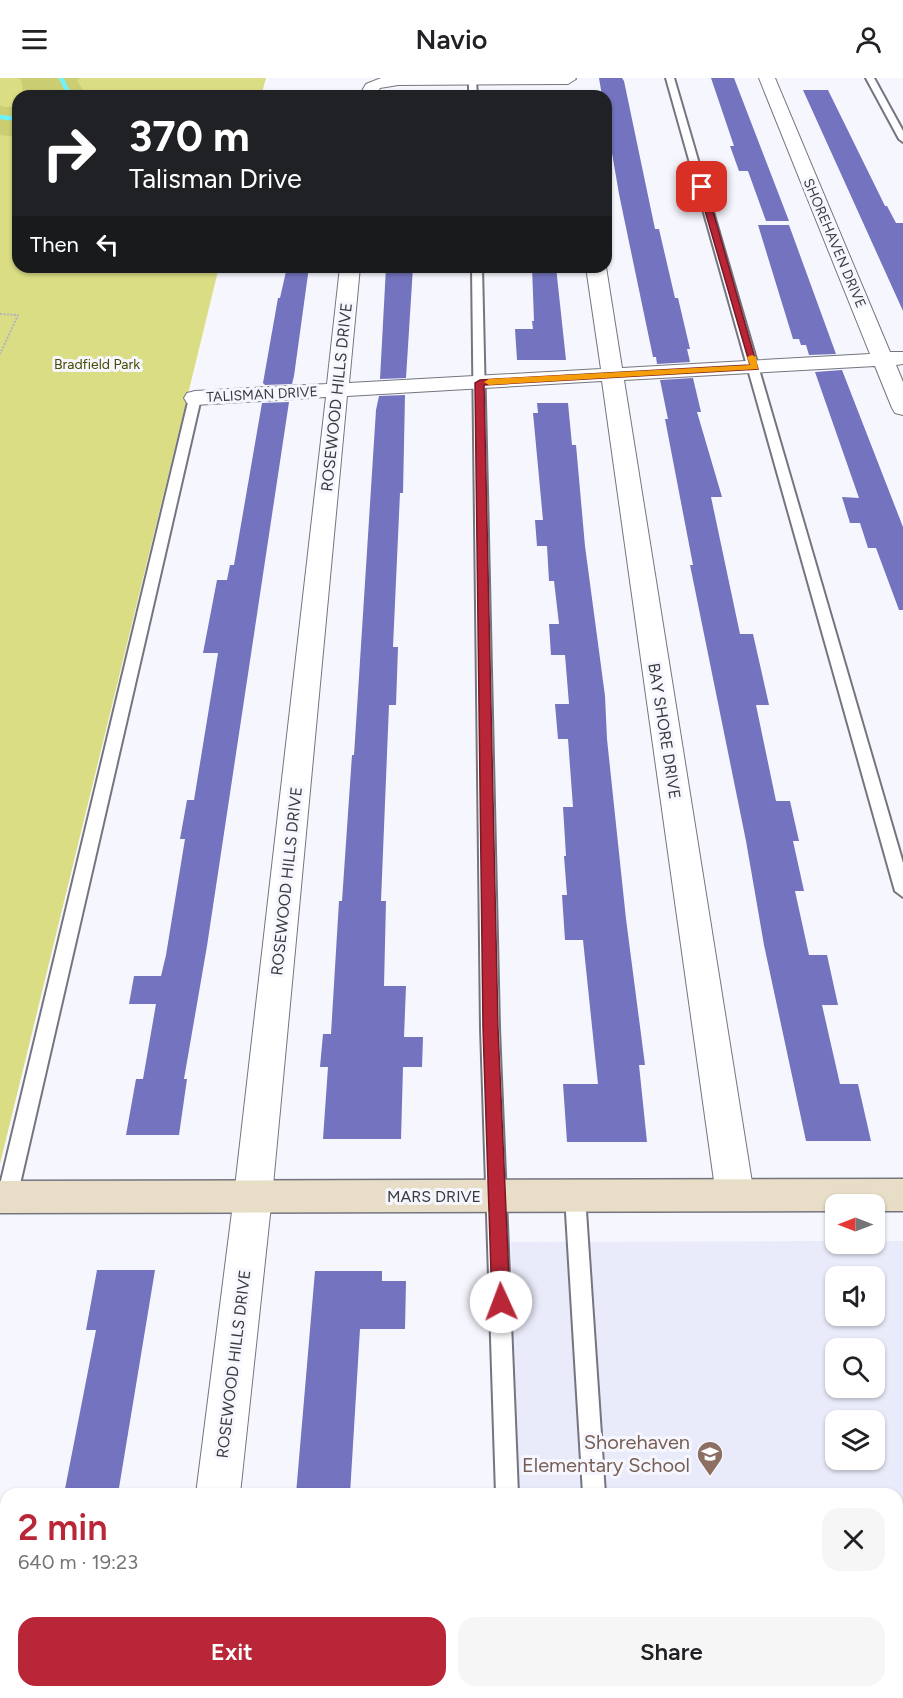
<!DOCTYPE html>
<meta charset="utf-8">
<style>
:root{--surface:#fff;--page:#f6f6f6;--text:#202124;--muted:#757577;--accent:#b82637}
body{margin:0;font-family:Figtree,sans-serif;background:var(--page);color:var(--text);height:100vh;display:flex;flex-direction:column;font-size:22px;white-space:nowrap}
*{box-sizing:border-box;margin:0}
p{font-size:20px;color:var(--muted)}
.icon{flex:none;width:33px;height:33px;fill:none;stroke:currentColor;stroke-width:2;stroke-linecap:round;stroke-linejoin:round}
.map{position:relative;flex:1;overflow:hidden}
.panel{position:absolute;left:0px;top:1410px;width:903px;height:210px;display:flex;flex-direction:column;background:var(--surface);border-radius:18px 18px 0 0;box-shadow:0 2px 4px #0004}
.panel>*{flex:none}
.guide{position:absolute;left:12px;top:12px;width:600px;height:183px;border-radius:18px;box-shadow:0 2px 4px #0004;background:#202124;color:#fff;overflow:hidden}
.needle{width:39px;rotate:270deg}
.fabs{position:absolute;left:825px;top:1116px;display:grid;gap:12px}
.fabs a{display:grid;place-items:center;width:60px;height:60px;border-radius:12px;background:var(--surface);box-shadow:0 2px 4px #0004;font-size:30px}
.pin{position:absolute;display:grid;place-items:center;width:51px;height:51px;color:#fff;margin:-26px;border-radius:12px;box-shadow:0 3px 9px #0006}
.me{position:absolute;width:66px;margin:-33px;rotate:358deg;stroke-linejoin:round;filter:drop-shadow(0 0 4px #0008)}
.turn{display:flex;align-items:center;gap:21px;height:126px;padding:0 18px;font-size:27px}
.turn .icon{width:78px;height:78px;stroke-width:2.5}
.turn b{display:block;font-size:42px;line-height:51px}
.then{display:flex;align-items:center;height:57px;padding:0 18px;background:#0003;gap:12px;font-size:22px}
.round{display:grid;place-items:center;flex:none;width:63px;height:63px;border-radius:18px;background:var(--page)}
.head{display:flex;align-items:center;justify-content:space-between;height:102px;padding:0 18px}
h1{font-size:36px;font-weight:600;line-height:45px;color:var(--accent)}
.action{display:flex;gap:12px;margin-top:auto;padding:12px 18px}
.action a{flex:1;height:69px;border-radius:18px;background:var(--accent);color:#fff;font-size:24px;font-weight:600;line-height:69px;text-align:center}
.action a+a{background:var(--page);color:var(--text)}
header{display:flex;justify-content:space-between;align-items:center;height:78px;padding:0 18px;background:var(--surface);font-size:27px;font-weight:600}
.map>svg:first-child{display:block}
.built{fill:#e9ebfa;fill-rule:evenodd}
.green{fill:#dadd84}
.forest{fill:#cbce72}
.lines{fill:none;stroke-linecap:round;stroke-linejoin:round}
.stream{stroke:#71f3fc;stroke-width:4.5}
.building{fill:#7373bf}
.lane-casing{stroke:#74757f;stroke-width:4}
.street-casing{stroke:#74757f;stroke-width:2}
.secondary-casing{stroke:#74757f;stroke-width:3}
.path{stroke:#b3b4ba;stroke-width:2;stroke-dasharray:2 1.5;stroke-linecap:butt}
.lane{fill:#fff;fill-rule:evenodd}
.street{fill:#fff;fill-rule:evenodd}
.secondary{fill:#e8ddc6;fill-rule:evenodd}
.route{fill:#b82637;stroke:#781924;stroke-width:1.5}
.slow{fill:#f59e0b}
.labels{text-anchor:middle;stroke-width:6;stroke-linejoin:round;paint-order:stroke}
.far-street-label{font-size:14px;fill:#3a3b3f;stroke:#f6f7fe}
.far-park-label{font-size:14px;fill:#4a4a00;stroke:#f6f7fe}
.street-label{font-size:16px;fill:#3a3b3f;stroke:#f6f7fe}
.near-education-label{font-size:20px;fill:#785e54;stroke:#f6f7fe;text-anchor:end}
</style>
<header><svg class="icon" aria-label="menu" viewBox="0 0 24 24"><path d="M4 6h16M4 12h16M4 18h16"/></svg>Navio<svg class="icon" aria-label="person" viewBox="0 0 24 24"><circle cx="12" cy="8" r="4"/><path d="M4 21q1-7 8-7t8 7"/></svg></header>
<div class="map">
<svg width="903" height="1620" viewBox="0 0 903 1620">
<rect width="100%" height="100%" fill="#f6f7fe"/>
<path class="built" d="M835,1163L836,1166H874L875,1163H903V1620H523V1614H897V1416H518L511,1164ZM836,1198H874V1238H836ZM836,1270H874V1310H836ZM836,1342H874V1382H836Z"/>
<path class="green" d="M0,0H266L261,18H18V189H219L0,1086Z"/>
<path class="forest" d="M17,0H80L77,3L88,18H34L23,13L21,1Z
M0,27L4,29H18V59L0,57Z"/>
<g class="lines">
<path class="stream" d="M61,0L70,18
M0,39L18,41"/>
</g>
<path class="building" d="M599,0H622L624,3L655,151H659L675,220H678L690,271H687L690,284L657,286L656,279H653L619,116L606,40V18H602Z
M711,0H734L789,143H766L748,93H739L730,68H734Z
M803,12H828L885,128H887L896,145H903V233Z
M758,147H789L836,276L809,277L806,267H801L799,261H793Z
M287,189H309L294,298L292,306L265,307L263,305L278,220H280Z
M386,189H413L406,300L380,301Z
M532,189H556L566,282H517L515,251H533L532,243H534Z
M842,292L903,449V532H899L876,470H868L860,445H850L842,419L859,420L815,294Z
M693,300L701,334H697L722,419H711L740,556H753L769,627H756L776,723H790L799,763H793L804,813H795L809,877H827L838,927H822L840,1006H858L871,1063H806L764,867L746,763L690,487H693L665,341H668L660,302Z
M405,317L403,415H400L393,569H398L396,627H389L381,823H386L384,908H406L404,959H423L422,989H403L401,1061H323L328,989H320L323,956H331L339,823H342L352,677H354L376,332L379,318Z
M289,324L207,868L184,1001H187L179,1057H126L136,1001H143L156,926H129L134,898H161L166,877L185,761H180L187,722H194L218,575H203L217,502H227L230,487H234L262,325Z
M537,325H568L572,367H576L585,468L605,618L607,661L626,841L645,987H639L647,1064H567L563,1006H598L583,862H565L562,817H567L564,778H566L563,729H573L568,661H558L555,626H569L565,577H551L549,546H559L554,503H549L547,468H537L535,442H543L533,335H538Z
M97,1192H155L118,1416H64L96,1252H86Z
M315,1193H382V1203H406L405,1251H360L350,1416H296Z"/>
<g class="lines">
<g class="lane-casing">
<path id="lane" d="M469,0L476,2L477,18H469Z
M666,0H674L903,785V819L895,813Z
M866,0H874L903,53V64L899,61Z
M472,189H482L499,950L518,1416H496L481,950Z
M195,317L201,320L17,1119L14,1125L7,1127L0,1125V1107L189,320Z
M575,1110L582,1112L585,1118L605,1416H583L565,1118L568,1112Z
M501,1614H525L526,1620H500Z
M596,1614H620L621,1620H595Z
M695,1614H719L721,1620H695Z"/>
</g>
<g class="street-casing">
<path id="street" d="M381,0H575L576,1L568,6L398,7L380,10L375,18H359L366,6Z
M759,0H775L890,274H903V286L896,287L903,304V337L895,335L892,330L875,288L624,302L754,1117L748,1128L735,1132L722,1128L716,1117L602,303L347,318L272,1118L240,1416H196L234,1118L326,319L195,327L187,325L184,320L187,315L195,313L327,306L340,189H360L349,305L601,291L586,189H606L622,290L870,276Z
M171,1614H219V1620H171Z"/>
</g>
<g class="secondary-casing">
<path id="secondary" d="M903,1101V1133H874V1126H836V1133L0,1135V1103Z"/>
</g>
<path class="path" d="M0,236L18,237L0,276"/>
<use href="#lane" class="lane"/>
<use href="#street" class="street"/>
<use href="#secondary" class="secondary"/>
</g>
<path class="route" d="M702,106L706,109L758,291L484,307L498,950L510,1224L507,1229L501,1232L495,1229L492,1224L483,950L475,305L480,302L750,287L698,109Z"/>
<path class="slow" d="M752,277L756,279L758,291L489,307L484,304L489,301L750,287L747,279Z"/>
<defs>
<g id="school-pin" transform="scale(1.35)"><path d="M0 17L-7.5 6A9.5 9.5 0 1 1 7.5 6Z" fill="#8d6e63" stroke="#f6f7fe"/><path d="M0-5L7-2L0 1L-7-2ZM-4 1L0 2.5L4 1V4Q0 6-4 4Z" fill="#fff"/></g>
</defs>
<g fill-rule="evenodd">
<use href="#school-pin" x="710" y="1376"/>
</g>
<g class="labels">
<g class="far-street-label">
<text transform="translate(835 165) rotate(67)" y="5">SHOREHAVEN DRIVE</text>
<text transform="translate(262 316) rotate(-3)" y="5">TALISMAN DRIVE</text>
</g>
<g class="far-park-label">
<text x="97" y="291">Bradfield Park</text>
</g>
<g class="street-label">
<text transform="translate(336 319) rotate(-84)" y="6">ROSEWOOD HILLS DRIVE</text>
<text transform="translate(665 653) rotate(81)" y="6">BAY SHORE DRIVE</text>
<text transform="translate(286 803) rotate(-84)" y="6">ROSEWOOD HILLS DRIVE</text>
<text x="434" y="1124">MARS DRIVE</text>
<text transform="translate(233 1286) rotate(-83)" y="6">ROSEWOOD HILLS DRIVE</text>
</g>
<g class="near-education-label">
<text x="690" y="1371">Shorehaven<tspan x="690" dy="23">Elementary School</tspan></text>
</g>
</g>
</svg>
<div class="fabs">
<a><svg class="needle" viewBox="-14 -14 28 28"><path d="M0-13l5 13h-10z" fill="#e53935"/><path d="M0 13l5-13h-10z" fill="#757577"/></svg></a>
<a><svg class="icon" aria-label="sound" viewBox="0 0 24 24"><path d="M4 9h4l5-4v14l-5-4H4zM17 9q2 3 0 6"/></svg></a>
<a><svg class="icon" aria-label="search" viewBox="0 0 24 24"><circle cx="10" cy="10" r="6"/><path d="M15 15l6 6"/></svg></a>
<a><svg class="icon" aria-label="layers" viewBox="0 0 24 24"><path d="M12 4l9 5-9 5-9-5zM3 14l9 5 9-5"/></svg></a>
</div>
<div class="pin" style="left:702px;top:109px;background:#d93025"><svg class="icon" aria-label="arrive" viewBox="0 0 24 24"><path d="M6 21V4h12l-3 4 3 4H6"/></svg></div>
<svg class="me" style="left:501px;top:1224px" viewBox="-20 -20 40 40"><circle r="19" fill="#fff"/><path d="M0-13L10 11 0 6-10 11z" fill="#b82637"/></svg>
<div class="guide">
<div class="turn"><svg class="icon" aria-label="right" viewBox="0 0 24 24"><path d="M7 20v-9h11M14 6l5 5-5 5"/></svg><div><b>370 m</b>Talisman Drive</div></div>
<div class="then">Then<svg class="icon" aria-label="left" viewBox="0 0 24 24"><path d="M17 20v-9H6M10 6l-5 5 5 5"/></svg></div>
</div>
<section class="panel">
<div class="head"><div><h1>2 min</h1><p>640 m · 19:23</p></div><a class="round"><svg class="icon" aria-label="close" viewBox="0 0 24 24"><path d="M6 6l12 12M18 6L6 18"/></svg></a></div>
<div class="action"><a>Exit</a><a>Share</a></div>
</section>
</div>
